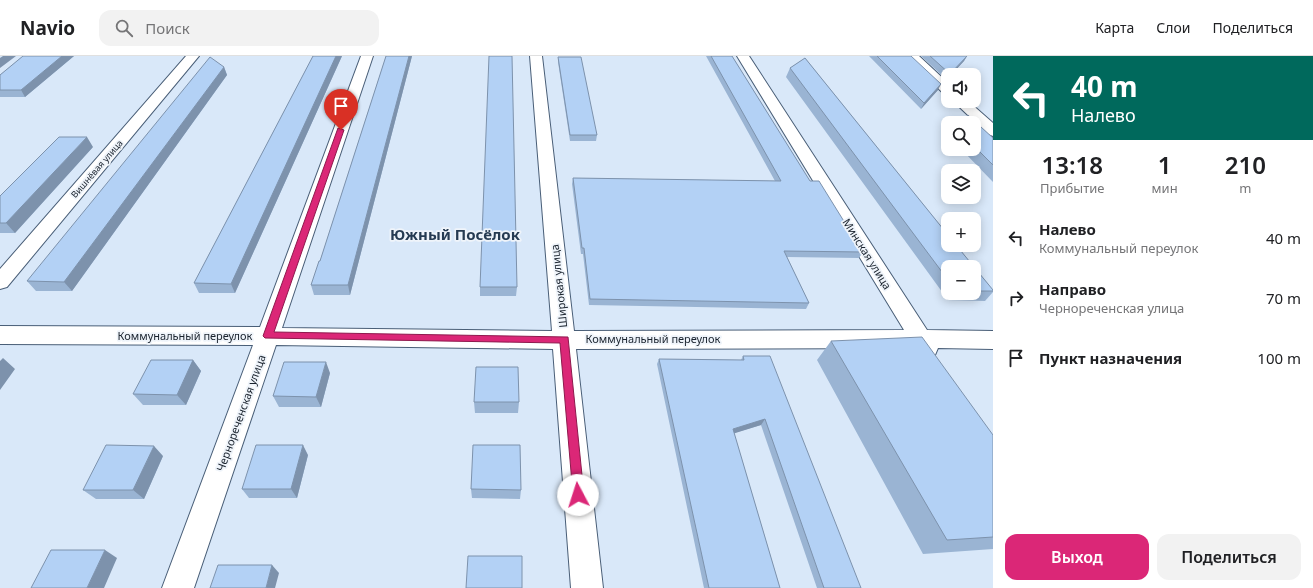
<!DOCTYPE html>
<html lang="ru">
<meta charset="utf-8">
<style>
:root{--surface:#fff;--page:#f2f2f2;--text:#202124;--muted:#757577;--line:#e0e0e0;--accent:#db2777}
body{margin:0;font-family:"Noto Sans",sans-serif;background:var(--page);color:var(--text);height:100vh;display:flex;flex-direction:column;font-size:15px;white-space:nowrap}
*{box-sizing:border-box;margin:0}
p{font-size:13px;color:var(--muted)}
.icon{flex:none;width:22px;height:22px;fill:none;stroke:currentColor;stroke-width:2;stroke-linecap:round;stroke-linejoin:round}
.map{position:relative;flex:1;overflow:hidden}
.side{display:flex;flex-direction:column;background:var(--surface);width:320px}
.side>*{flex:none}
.hud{background:#00695c;color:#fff;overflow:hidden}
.buttons{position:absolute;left:941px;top:12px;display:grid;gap:8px}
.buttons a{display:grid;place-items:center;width:40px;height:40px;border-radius:8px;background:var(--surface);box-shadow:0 2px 10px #0003;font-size:20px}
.pin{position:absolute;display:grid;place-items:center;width:34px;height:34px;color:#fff;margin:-41px -17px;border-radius:50% 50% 50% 0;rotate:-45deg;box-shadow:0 0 4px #0007}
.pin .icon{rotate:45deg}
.me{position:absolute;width:44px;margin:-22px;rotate:355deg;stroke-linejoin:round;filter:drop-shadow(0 0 3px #0008)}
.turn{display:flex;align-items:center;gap:14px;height:84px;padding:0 12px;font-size:18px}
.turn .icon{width:52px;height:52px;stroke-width:2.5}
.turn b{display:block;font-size:28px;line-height:34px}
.eta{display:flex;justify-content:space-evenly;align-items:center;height:68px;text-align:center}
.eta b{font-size:24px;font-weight:600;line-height:28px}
.primary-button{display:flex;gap:8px;margin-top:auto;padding:8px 12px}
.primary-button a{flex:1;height:46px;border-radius:12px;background:var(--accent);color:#fff;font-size:16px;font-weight:600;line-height:46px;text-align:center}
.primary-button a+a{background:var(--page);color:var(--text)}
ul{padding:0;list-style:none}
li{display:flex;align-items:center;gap:12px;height:60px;padding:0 12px}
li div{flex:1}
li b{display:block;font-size:15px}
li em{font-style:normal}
header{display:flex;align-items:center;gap:24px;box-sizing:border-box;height:56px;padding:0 20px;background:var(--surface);border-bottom:1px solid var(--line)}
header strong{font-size:19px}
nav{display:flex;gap:22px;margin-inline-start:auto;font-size:14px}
.search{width:280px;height:36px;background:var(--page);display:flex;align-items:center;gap:10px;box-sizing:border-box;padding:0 14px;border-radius:12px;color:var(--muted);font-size:15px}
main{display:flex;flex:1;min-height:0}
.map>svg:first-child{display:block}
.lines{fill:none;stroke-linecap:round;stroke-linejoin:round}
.minor-casing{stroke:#495e77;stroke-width:2}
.minor{fill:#fff;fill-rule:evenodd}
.wall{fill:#9ab4d3;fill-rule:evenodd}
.shaded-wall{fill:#7d92ac}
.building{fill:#b3d1f5;stroke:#7d92ac}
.route{fill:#db2777;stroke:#8e194d}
.labels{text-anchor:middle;stroke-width:3.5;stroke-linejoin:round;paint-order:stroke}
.far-street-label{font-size:9px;fill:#1a232e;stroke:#eff4fa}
.street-label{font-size:11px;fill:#1a232e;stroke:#eff4fa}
.district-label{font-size:15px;font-weight:bold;fill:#263b52;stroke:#eff4fa}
</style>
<header>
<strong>Navio</strong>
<div class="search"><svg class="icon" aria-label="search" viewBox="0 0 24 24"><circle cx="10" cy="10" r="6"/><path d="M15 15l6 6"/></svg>Поиск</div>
<nav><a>Карта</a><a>Слои</a><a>Поделиться</a></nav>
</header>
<main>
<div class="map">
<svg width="993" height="532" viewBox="0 0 993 532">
<rect width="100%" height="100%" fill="#d9e8f9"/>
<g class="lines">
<g class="minor-casing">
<path id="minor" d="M186,0H199L7,231L0,233V213Z
M361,0H373L282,272L552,275L530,0H542L574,275L904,274L737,0H749L927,274L993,275V293L938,292L935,299L927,302L919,299L914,292L576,293L603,532H571L553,293L276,289L194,532H162L253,289L0,288V270L260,271Z
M905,0H919L948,27V38L943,37Z
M953,45H968L993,67V80L988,78Z"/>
</g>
<use href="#minor" class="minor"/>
</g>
<path class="wall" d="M23,0H74L25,41H0V19Z
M313,0H342L235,237H199L194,227Z
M386,0H412L350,239H314L311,229L320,205Z
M706,0H732L810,125L863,196L859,202L787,201L809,247L806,253L589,249L583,198H581L572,128L573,122L775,125Z
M869,0H911L938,34L921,53Z
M921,0H967L964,5L951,19H948V23L947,24Z
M558,1L597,79L596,85H570L558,6Z
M805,2L948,179V189H956L993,234V236L985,245L948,244L786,21L790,12ZM948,211H974V237H948Z
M224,11L227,19L72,235H36L27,225Z
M974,67L993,82V126L961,93H974Z
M93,91L15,177H0V140Z
M480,231H517L516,240H480Z
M831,285L993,379V493L923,498L817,304Z
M743,300L861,532H817L761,369L734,377L780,532H704L657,308L659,303L741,304Z
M193,304L201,315L186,349H143L133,338Z
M330,317L321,351H279L273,340Z
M474,346H519L518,357H475Z
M308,399L297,442H249L242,433Z
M163,400L144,443H96L83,434Z
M471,433L521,434L520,443L472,442Z"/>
<path class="shaded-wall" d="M3,0H16L0,12V2Z
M62,0H74L25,41L21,34Z
M336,0H342L235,237L231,228Z
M409,0H412L350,239L348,229Z
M967,0L964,5L951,19H950Z
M224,11L227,19L72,235L64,226Z
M941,28L938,34L921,53L924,47Z
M87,81L93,91L15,177L6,167Z
M3,302L15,313L0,334V305Z
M193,304L201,315L186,349L177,339Z
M326,306L330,317L321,351L316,341Z
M765,363L761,369L729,379L733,373Z
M303,389L308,399L297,442L291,433Z
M154,390L163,400L144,443L133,434Z
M105,494L117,502L104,532H87Z
M272,509L279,517L275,532H266Z"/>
<path class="building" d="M23,0H62L21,34H0V19Z
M313,0H336L231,228L194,227Z
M386,0H409L348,229H311L319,205H320Z
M489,0H512L517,231H480Z
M711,0H732L810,125H819L863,196L784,195L809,247L590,243L584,192H582L573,122L781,125Z
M877,0H911L941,28L924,47Z
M930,0H967L950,18Z
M210,1L224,11L64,226L27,225Z
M558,1H581L597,79H570Z
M805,2L948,179V189H956L993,234V235H974V211H948V224L790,12Z
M968,59L993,82V109L974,90V67H961Z
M59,81H87L6,167H0V140Z
M922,281L993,379V481L947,484L831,285Z
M743,300H770L861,532H824L765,363L733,373L780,532H709L659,303L744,304Z
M151,304H193L177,339L133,338Z
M284,306H326L316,341L273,340Z
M476,311H518L519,346H474Z
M106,389L154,390L133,434H83Z
M256,389H303L291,433H242Z
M473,389H520L521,434L471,433Z
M51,494H105L87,532H31Z
M468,500H522V532H466Z
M218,509H272L266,532H210Z"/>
<path class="route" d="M338,72L344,74L274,276L568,281L584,439L582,443L578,444L574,443L573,439L560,287L265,282L263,280Z"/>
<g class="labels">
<g class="far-street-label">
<text transform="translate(97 113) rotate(-49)" y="3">Вишнёвая улица</text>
</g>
<g class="street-label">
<text transform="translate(867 198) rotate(58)" y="4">Минская улица</text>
<text transform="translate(559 230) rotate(-96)" y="4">Широкая улица</text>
<text x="185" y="284">Коммунальный переулок</text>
<text x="653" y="287">Коммунальный переулок</text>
<text transform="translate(241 357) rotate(-70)" y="4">Чернореченская улица</text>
</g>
<g class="district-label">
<text x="455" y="184">Южный Посёлок</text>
</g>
</g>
</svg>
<div class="buttons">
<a><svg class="icon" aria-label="sound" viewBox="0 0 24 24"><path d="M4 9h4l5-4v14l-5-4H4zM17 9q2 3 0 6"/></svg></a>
<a><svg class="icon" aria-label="search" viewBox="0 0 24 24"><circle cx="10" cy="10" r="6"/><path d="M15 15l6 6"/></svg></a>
<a><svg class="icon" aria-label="layers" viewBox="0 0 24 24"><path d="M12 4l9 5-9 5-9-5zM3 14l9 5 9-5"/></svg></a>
<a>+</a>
<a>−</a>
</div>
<div class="pin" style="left:341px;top:74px;background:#d93025"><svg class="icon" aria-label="arrive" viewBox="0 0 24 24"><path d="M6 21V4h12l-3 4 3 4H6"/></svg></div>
<svg class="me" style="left:578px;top:439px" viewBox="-20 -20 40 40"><circle r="19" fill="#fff"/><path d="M0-13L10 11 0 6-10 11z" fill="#db2777"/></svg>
</div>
<section class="side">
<div class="hud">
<div class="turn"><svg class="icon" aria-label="left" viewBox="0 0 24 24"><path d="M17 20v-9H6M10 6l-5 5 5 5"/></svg><div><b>40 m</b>Налево</div></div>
</div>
<div class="eta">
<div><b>13:18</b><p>Прибытие</p></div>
<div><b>1</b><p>мин</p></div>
<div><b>210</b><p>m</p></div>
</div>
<ul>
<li><svg class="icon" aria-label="left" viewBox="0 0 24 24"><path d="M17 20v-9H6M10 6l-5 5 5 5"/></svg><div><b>Налево</b><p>Коммунальный переулок</p></div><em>40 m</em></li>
<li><svg class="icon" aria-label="right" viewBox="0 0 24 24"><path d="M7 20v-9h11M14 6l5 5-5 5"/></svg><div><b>Направо</b><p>Чернореченская улица</p></div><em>70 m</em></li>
<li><svg class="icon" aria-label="arrive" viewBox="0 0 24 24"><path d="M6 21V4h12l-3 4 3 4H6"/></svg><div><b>Пункт назначения</b></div><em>100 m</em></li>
</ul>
<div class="primary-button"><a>Выход</a><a>Поделиться</a></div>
</section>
</main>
